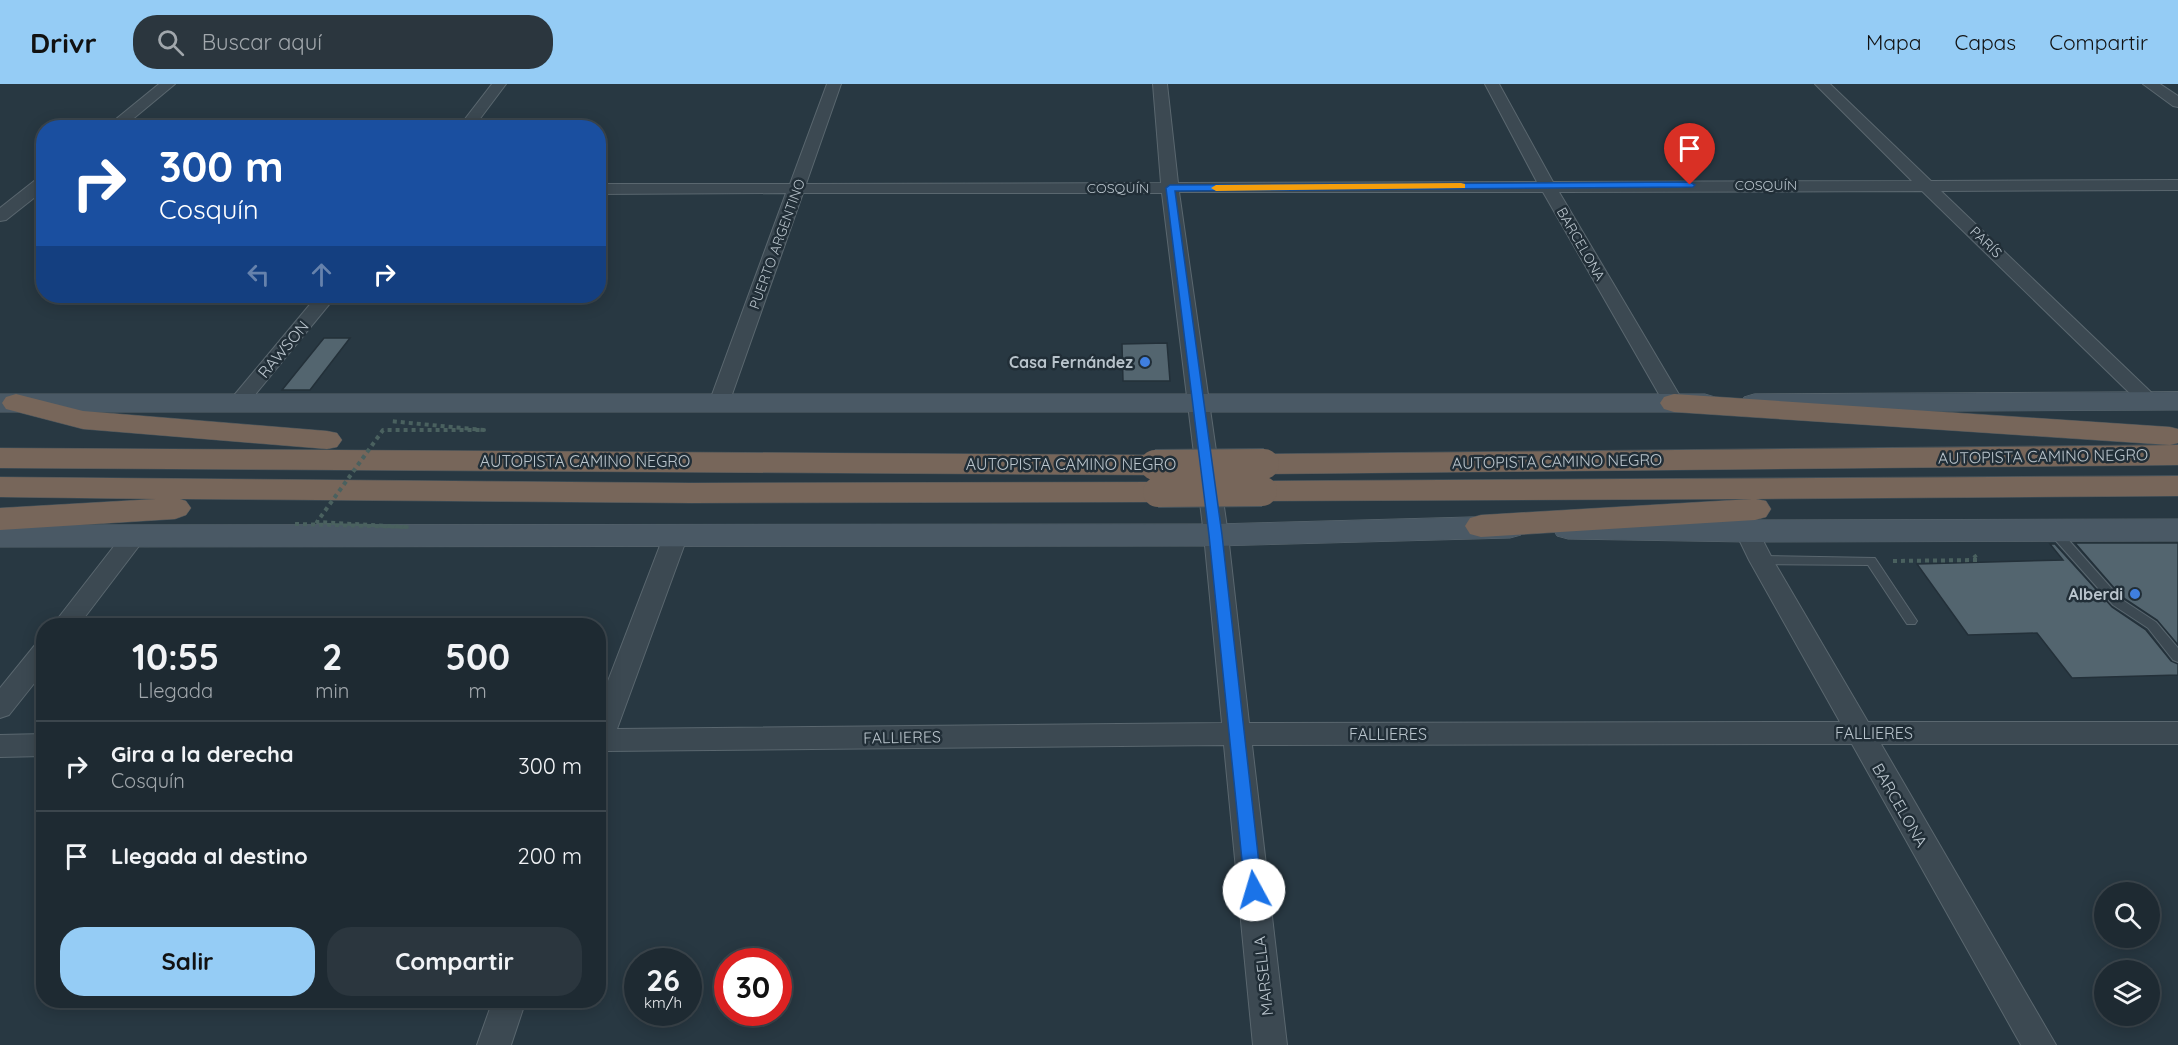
<!DOCTYPE html>
<html lang="es">
<meta charset="utf-8">
<style>
:root{--surface:#1e2a32;--page:#2b363e;--text:#f1f3f6;--muted:#a1a7ac;--line:#3c464d;--accent:#95ccf5}
body{margin:0;font-family:Quicksand,sans-serif;background:var(--page);color:var(--text);height:100vh;display:flex;flex-direction:column;font-size:22px;white-space:nowrap}
*{box-sizing:border-box;margin:0}
p{font-size:20px;color:var(--muted)}
.icon{flex:none;width:33px;height:33px;fill:none;stroke:currentColor;stroke-width:2;stroke-linecap:round;stroke-linejoin:round}
.map{position:relative;flex:1;overflow:hidden}
.drawer{position:absolute;left:36px;top:534px;width:570px;height:390px;display:flex;flex-direction:column;background:var(--surface);border-radius:24px;box-shadow:0 3px 15px #0003,0 0 0 2px var(--line)}
.drawer>*{flex:none}
.banner{position:absolute;left:36px;top:36px;width:570px;height:183px;border-radius:24px;box-shadow:0 3px 15px #0003,0 0 0 2px var(--line);background:#1a4fa0;color:#fff;overflow:hidden}
.buttons{position:absolute;left:2094px;top:798px;display:grid;gap:12px}
.buttons a{display:grid;place-items:center;width:66px;height:66px;border-radius:50%;background:var(--surface);box-shadow:0 3px 15px #0003,0 0 0 2px var(--line);font-size:30px}
.speed{position:absolute;left:624px;top:864px;display:flex;gap:12px;font-size:30px;font-weight:700;text-align:center}
.speed>*{display:grid;place-content:center;width:78px;height:78px;border-radius:50%;background:var(--surface);box-shadow:0 3px 15px #0003,0 0 0 2px var(--line);line-height:1}
.speed small{font-size:15px;font-weight:400}
.speed .limit{border:9px solid #d22;background:#fff;color:#111}
.pin{position:absolute;display:grid;place-items:center;width:51px;height:51px;color:#fff;margin:-62px -26px;border-radius:50% 50% 50% 0;rotate:-45deg;box-shadow:0 0 6px #0007}
.pin .icon{rotate:45deg}
.me{position:absolute;width:66px;margin:-33px;rotate:354deg;stroke-linejoin:round;filter:drop-shadow(0 0 4px #0008)}
.turn{display:flex;align-items:center;gap:21px;height:126px;padding:0 24px;font-size:27px}
.turn .icon{width:78px;height:78px;stroke-width:2.5}
.turn b{display:block;font-size:42px;line-height:51px}
.lanes{display:flex;align-items:center;height:57px;padding:0 24px;background:#0003;justify-content:center;gap:30px;direction:ltr}
.lanes .off{opacity:.35}
.eta{display:flex;justify-content:space-evenly;align-items:center;height:102px;text-align:center}
.eta b{font-size:36px;font-weight:700;line-height:42px}
.action{display:flex;gap:12px;margin-top:auto;padding:12px 24px}
.action a{flex:1;height:69px;border-radius:24px;background:var(--accent);color:#111;font-size:24px;font-weight:700;line-height:69px;text-align:center}
.action a+a{background:var(--page);color:var(--text)}
ul{padding:0;list-style:none}
li{display:flex;align-items:center;gap:18px;height:90px;padding:0 24px;border-top:2px solid var(--line)}
li div{flex:1}
li b{display:block;font-size:22px}
li em{font-style:normal}
header{display:flex;align-items:center;gap:36px;box-sizing:border-box;height:84px;padding:0 30px;background:var(--accent);color:#111}
header strong{font-size:28px}
nav{display:flex;gap:33px;margin-inline-start:auto;font-size:21px}
.search{width:420px;height:54px;background:var(--page);display:flex;align-items:center;gap:15px;box-sizing:border-box;padding:0 21px;border-radius:24px;color:var(--muted);font-size:22px}
.map>svg:first-child{display:block}
.building{fill:#53656f;stroke:#233039;stroke-width:1.5}
.lines{fill:none;stroke-linecap:round;stroke-linejoin:round}
.lane-casing{stroke:#5a676f;stroke-width:2}
.street-casing{stroke:#5a676f;stroke-width:2}
.secondary-casing{stroke:#5a676f;stroke-width:1}
.highway-casing{stroke:#47545c;stroke-width:1}
.path{stroke:#4a615f;stroke-width:4;stroke-dasharray:4 4;stroke-linecap:butt}
.lane{fill:#3c4952;fill-rule:evenodd}
.street{fill:#3c4952;fill-rule:evenodd}
.secondary{fill:#4a5965;fill-rule:evenodd}
.highway{fill:#77665a;fill-rule:evenodd}
.highway-bridge-casing{stroke:#47545c;stroke-width:32;stroke-linecap:butt}
.path-bridge{stroke:#4a615f;stroke-width:4;stroke-dasharray:4 4;stroke-linecap:butt}
.highway-bridge{stroke:#77665a;stroke-width:30}
.route{fill:#1a73e8;stroke:#114b97;stroke-width:1.5}
.slow{fill:#f59e0b}
.shop-dot{fill:#3f7fe0;stroke:#212e37;stroke-width:2}
.labels{text-anchor:middle;stroke-width:5;stroke-linejoin:round;paint-order:stroke}
.far-street-label{font-size:14px;fill:#b9c4cc;stroke:#212e37}
.street-label{font-size:16px;fill:#b9c4cc;stroke:#212e37}
.poi-label{font-size:16px;font-weight:bold;fill:#b9c4cc;stroke:#212e37;text-anchor:end}
</style>
<header>
<strong>Drivr</strong>
<div class="search"><svg class="icon" aria-label="search" viewBox="0 0 24 24"><circle cx="10" cy="10" r="6"/><path d="M15 15l6 6"/></svg>Buscar aquí</div>
<nav><a>Mapa</a><a>Capas</a><a>Compartir</a></nav>
</header>
<div class="map">
<svg width="2178" height="961" viewBox="0 0 2178 961">
<rect width="100%" height="100%" fill="#283842"/>
<path class="building" d="M324,254H350L310,306H282Z
M1167,259L1170,297H1123L1122,260Z
M2075,459H2178V561L2157,536L2122,513Z
M2050,460H2055L2112,523L2146,546L2171,577L2178,580V591L2072,594L2037,549L1968,551L1917,480L2063,476Z"/>
<g class="lines">
<g class="lane-casing">
<path id="lane" d="M2053,442L2057,443L2121,515L2156,538L2178,564V578L2173,576L2148,544L2113,521L2049,449L2047,446Z
M1761,472L1875,474L1917,537L1915,540H1907L1868,481L1761,480L1755,476Z"/>
</g>
<g class="street-casing">
<path id="street" d="M159,0H175L122,44H105Z
M492,0H506L473,44H458Z
M827,0H841L806,100L1161,99L1153,0H1167L1178,99L1537,98L1485,0H1499L1553,98L1912,97L1815,0H1830L1931,97L2178,96V106L1941,107L2156,313L2159,317L2156,321L2149,323L2142,321L1922,107L1559,108L1684,319L1681,323L1674,325L1667,323L1664,319L1543,108H1179L1228,451L1249,639L1840,638L1749,476L1735,447L1739,441L1747,439L1755,441L1773,476L1868,638H2178V660H1881L2056,961H2021L1852,660L1252,661L1287,961H1253L1224,661L608,667L598,671V623L664,451L668,445L676,443L684,445L688,451L617,645L1222,639L1204,451L1162,109H803L729,319L726,323L719,325L712,323L709,319L786,109L598,110V100H790Z
M2143,0H2160L2178,12V23L2173,22Z
M44,92V106L6,136L0,137V124L38,94Z
M317,212H336L245,323L238,325L231,323L228,319L231,315Z
M133,446L141,448L145,454L78,542H52L125,448Z
M44,558V587L9,631L0,634V604L35,561Z
M44,650V672L0,673V651Z
M493,916H526L511,961H477Z"/>
</g>
<g class="secondary-casing">
<path id="secondary" d="M2178,308V326L1754,328L1744,325L1740,319L1744,313L1754,310Z
M0,310H1705L1715,313L1719,319L1715,325L1705,328H0Z
M1510,432L1521,435L1526,443L1521,451L1510,454L1216,462L0,463V441L1216,440Z
M1568,433L1747,436L2178,435V457L1747,458L1568,455L1557,452L1552,444L1557,436Z"/>
</g>
<g class="highway-casing">
<path id="highway" d="M16,310L83,327L327,347L337,349L342,356L337,363L327,365L83,345L6,325L2,319L6,313Z
M1674,310L2170,343L2178,345V359L2170,361L1674,328L1664,325L1660,319L1664,313Z
M2178,361V381L1264,390L1253,387L1249,380L1253,373L1264,370Z
M0,364L1155,371L1166,374L1170,381L1166,388L1155,391L0,384Z
M2178,392V412L1756,415L1766,417L1771,425L1766,433L1755,436L1481,453L1470,450L1465,442L1470,434L1481,431L1752,415L1262,417L1251,414L1247,407L1251,400L1262,397Z
M0,393L691,399L1158,398L1169,401L1174,408L1169,415L1158,418L691,419L180,415L186,417L191,424L186,431L175,435L0,446V424L156,415L0,413Z"/>
</g>
<path class="path" d="M1893,477L1978,476L1974,471"/>
<use href="#lane" class="lane"/>
<use href="#street" class="street"/>
<use href="#secondary" class="secondary"/>
<use href="#highway" class="highway"/>
<g class="highway-bridge-casing">
<path id="highway-bridge" d="M1155,381L1264,380
M1158,408L1262,407"/>
</g>
<path class="path-bridge" d="M295,440L407,443L317,438L383,346H484L389,337"/>
<use href="#highway-bridge" class="highway-bridge"/>
</g>
<path class="route" d="M1690,98L1695,101L1693,103L1175,107L1222,451L1262,806L1260,811L1254,813L1248,811L1245,806L1209,451L1166,104L1170,101Z"/>
<path class="slow" d="M1461,99L1465,100V104L1216,107L1211,104L1216,101Z"/>
<g class="shop-dot">
<circle cx="1145" cy="278" r="6"/>
<circle cx="2135" cy="510" r="6"/>
</g>
<g class="labels">
<g class="far-street-label">
<text x="1766" y="106">COSQUÍN</text>
<text x="1118" y="109">COSQUÍN</text>
<text transform="translate(1986 158) rotate(44)" y="5">PARÍS</text>
<text transform="translate(777 160) rotate(-70)" y="5">PUERTO ARGENTINO</text>
<text transform="translate(1581 160) rotate(60)" y="5">BARCELONA</text>
</g>
<g class="street-label">
<text transform="translate(283 265) rotate(-50)" y="6">RAWSON</text>
<text transform="translate(2043 372) rotate(-1)" y="6">AUTOPISTA CAMINO NEGRO</text>
<text x="585" y="383">AUTOPISTA CAMINO NEGRO</text>
<text transform="translate(1557 377) rotate(-1)" y="6">AUTOPISTA CAMINO NEGRO</text>
<text x="1071" y="386">AUTOPISTA CAMINO NEGRO</text>
<text x="1874" y="655">FALLIERES</text>
<text x="1388" y="656">FALLIERES</text>
<text transform="translate(902 653) rotate(-1)" y="6">FALLIERES</text>
<text transform="translate(1900 721) rotate(60)" y="6">BARCELONA</text>
<text transform="translate(1263 892) rotate(-96)" y="6">MARSELLA</text>
</g>
<g class="poi-label">
<text x="1133" y="284">Casa Fernández</text>
<text x="2123" y="516">Alberdi</text>
</g>
</g>
</svg>
<div class="buttons">
<a><svg class="icon" aria-label="search" viewBox="0 0 24 24"><circle cx="10" cy="10" r="6"/><path d="M15 15l6 6"/></svg></a>
<a><svg class="icon" aria-label="layers" viewBox="0 0 24 24"><path d="M12 4l9 5-9 5-9-5zM3 14l9 5 9-5"/></svg></a>
</div>
<div class="speed"><div>26<small>km/h</small></div><div class="limit">30</div></div>
<div class="pin" style="left:1690px;top:101px;background:#d93025"><svg class="icon" aria-label="arrive" viewBox="0 0 24 24"><path d="M6 21V4h12l-3 4 3 4H6"/></svg></div>
<svg class="me" style="left:1254px;top:806px" viewBox="-20 -20 40 40"><circle r="19" fill="#fff"/><path d="M0-13L10 11 0 6-10 11z" fill="#1a73e8"/></svg>
<div class="banner">
<div class="turn"><svg class="icon" aria-label="right" viewBox="0 0 24 24"><path d="M7 20v-9h11M14 6l5 5-5 5"/></svg><div><b>300 m</b>Cosquín</div></div>
<div class="lanes"><svg class="icon off" aria-label="left" viewBox="0 0 24 24"><path d="M17 20v-9H6M10 6l-5 5 5 5"/></svg><svg class="icon off" aria-label="ahead" viewBox="0 0 24 24"><path d="M12 20V5M6 11l6-6 6 6"/></svg><svg class="icon" aria-label="right" viewBox="0 0 24 24"><path d="M7 20v-9h11M14 6l5 5-5 5"/></svg></div>
</div>
<section class="drawer">
<div class="eta">
<div><b>10:55</b><p>Llegada</p></div>
<div><b>2</b><p>min</p></div>
<div><b>500</b><p>m</p></div>
</div>
<ul>
<li><svg class="icon" aria-label="right" viewBox="0 0 24 24"><path d="M7 20v-9h11M14 6l5 5-5 5"/></svg><div><b>Gira a la derecha</b><p>Cosquín</p></div><em>300 m</em></li>
<li><svg class="icon" aria-label="arrive" viewBox="0 0 24 24"><path d="M6 21V4h12l-3 4 3 4H6"/></svg><div><b>Llegada al destino</b></div><em>200 m</em></li>
</ul>
<div class="action"><a>Salir</a><a>Compartir</a></div>
</section>
</div>
